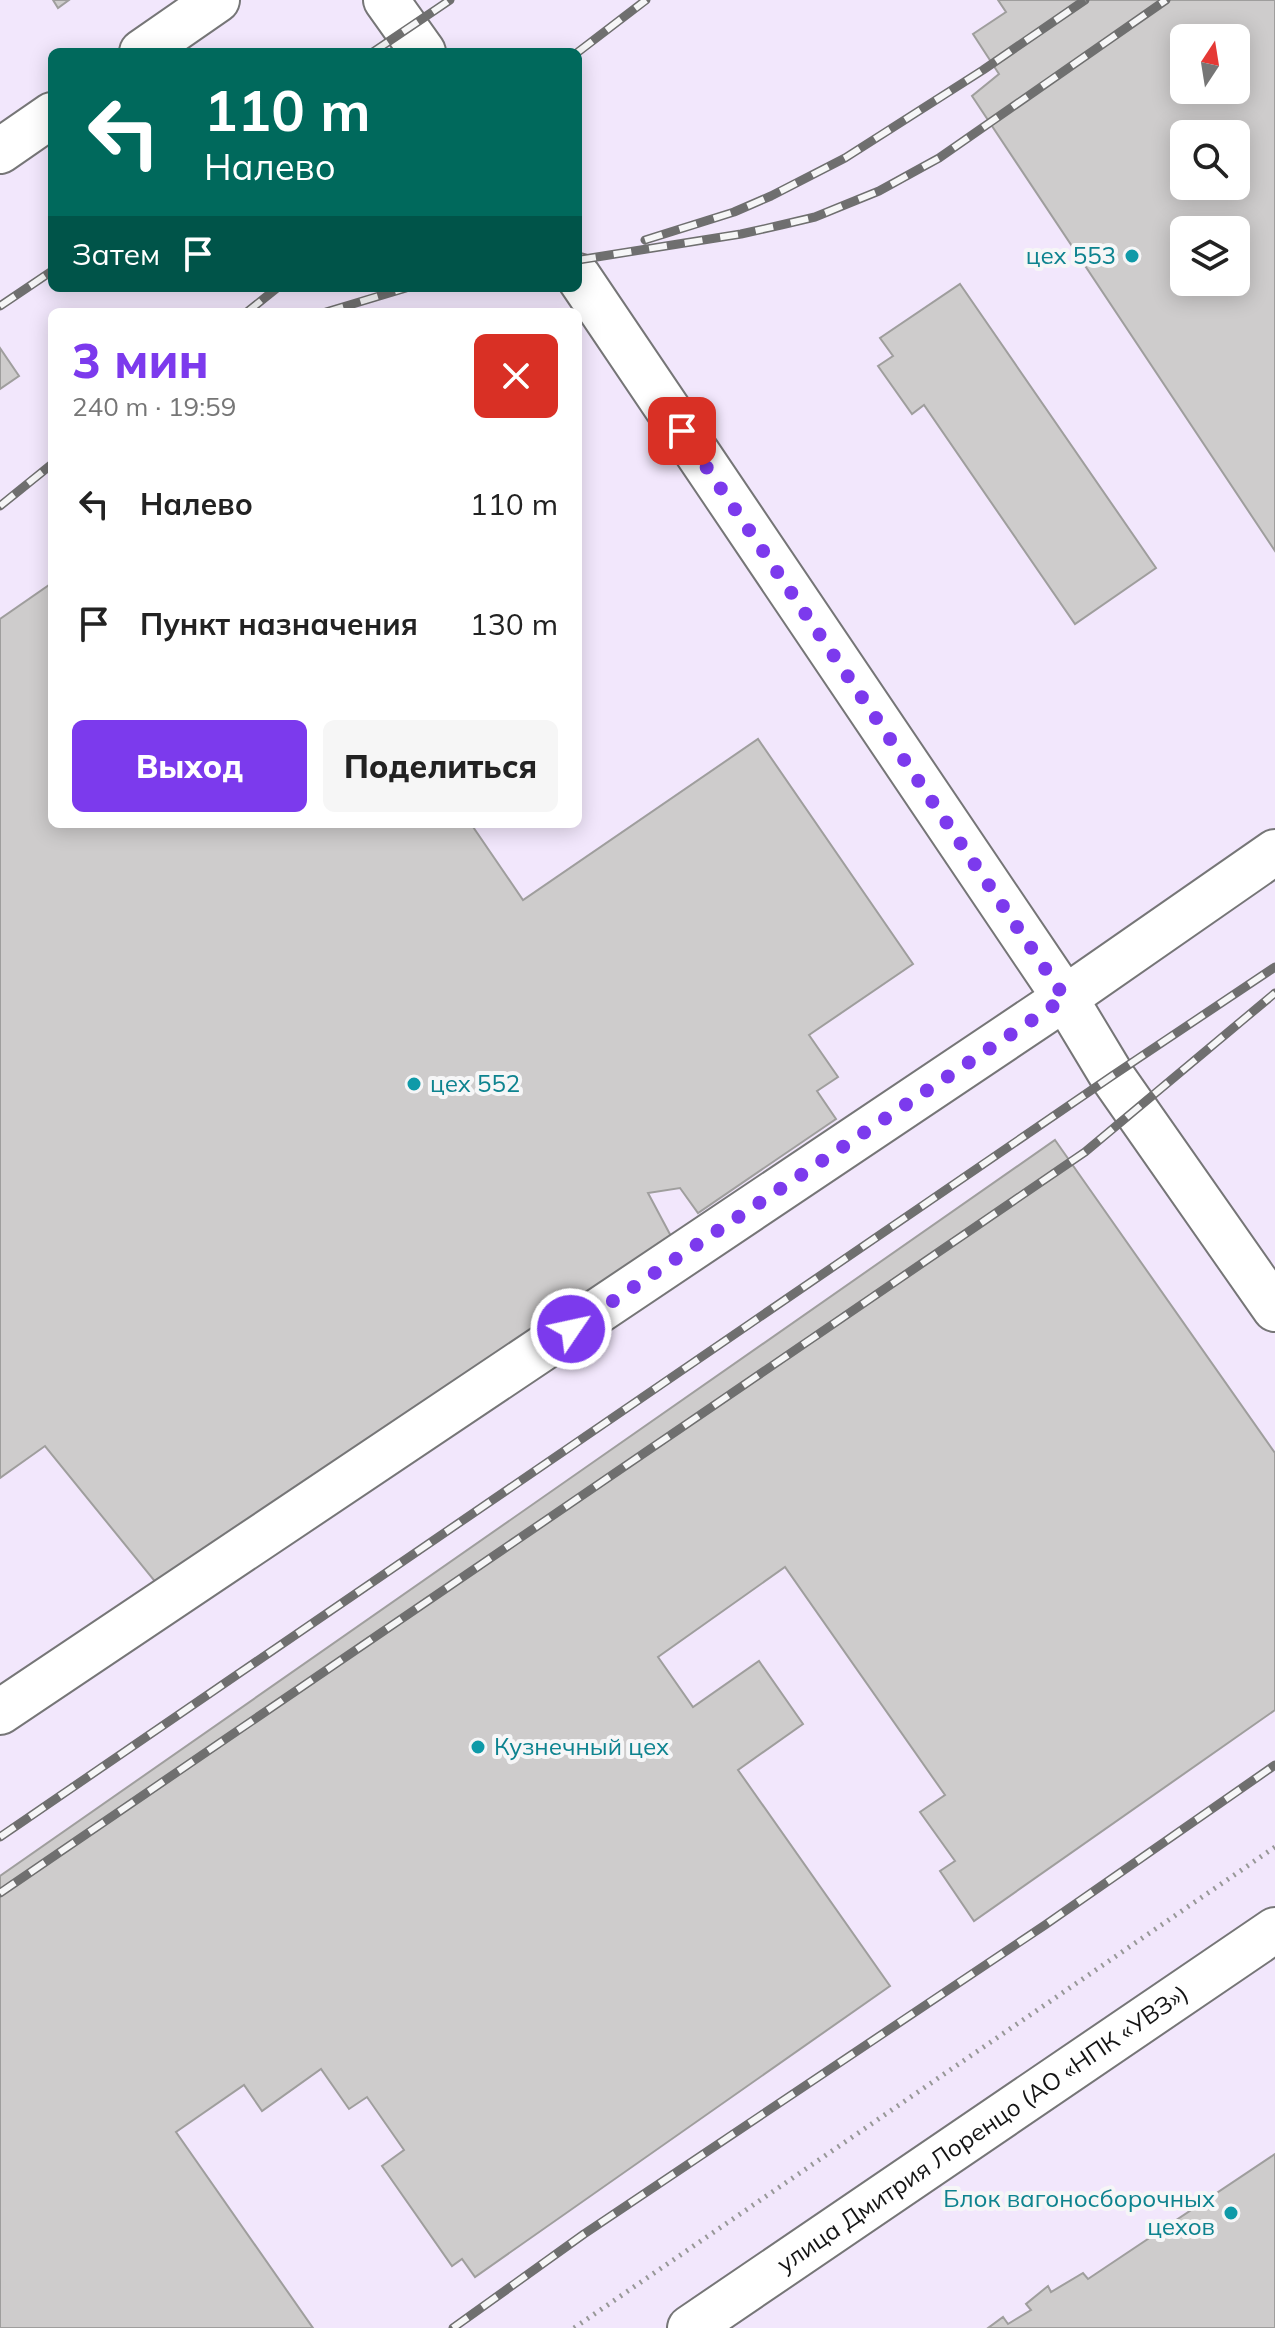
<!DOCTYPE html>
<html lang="ru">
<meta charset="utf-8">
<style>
:root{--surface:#fff;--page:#f6f6f6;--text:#222;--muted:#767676;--accent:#7c3aed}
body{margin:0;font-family:Mulish,sans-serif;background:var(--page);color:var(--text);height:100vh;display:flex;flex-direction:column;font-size:30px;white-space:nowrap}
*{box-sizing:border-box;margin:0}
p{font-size:26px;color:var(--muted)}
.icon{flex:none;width:44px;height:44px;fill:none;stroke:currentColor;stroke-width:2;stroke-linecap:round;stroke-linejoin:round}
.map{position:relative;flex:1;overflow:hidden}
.details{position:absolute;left:48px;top:308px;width:534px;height:520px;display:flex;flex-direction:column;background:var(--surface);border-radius:12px;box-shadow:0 4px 20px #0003}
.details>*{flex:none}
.top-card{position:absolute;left:48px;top:48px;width:534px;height:244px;border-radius:12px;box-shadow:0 4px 20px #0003;background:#00695c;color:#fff;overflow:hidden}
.needle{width:52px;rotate:12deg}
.fabs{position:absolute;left:1170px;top:24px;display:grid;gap:16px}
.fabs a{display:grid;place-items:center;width:80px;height:80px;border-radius:12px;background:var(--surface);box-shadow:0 4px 20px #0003;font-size:40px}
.pin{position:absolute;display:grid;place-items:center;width:68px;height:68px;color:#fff;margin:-34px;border-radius:16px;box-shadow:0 4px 12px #0006}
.me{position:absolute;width:88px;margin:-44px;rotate:56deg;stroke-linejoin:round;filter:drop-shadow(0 0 6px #0008)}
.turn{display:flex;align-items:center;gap:28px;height:168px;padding:0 24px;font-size:36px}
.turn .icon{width:104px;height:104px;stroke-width:2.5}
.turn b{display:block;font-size:56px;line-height:68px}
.then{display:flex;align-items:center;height:76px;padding:0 24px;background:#0003;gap:16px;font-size:30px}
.round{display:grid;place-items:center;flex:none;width:84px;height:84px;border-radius:12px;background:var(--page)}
.headline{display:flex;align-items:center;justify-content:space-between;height:136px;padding:0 24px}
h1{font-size:48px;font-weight:800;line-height:60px;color:var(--accent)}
.primary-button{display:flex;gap:16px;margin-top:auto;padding:16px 24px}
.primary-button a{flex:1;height:92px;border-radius:12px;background:var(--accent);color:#fff;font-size:32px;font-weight:800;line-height:92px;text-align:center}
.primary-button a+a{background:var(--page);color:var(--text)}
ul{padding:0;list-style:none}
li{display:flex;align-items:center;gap:24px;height:120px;padding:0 24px}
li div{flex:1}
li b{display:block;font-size:30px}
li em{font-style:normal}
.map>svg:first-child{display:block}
.industrial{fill:#f2e7fc;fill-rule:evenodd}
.building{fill:#cecccc;stroke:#9f9e9d;stroke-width:2;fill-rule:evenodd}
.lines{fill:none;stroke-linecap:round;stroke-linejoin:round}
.minor-casing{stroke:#767677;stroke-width:48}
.path{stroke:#989898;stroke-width:5;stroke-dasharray:2 6;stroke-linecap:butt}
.minor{stroke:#fff;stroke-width:44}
.rail-casing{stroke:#6f6f6f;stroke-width:9}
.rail{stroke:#f6f6f7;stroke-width:6;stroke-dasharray:18;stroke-linecap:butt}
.route{stroke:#7c3aed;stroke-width:14;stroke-dasharray:0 25.2}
.culture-dot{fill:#0f9aa8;stroke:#f6f6f7;stroke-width:3}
.labels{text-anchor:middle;stroke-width:8;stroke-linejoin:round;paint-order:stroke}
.culture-label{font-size:24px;fill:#0d838f;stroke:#f6f6f7;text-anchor:end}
.street-label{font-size:24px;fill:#141414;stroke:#f6f6f7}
</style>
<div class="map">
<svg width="1275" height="2328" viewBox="0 0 1275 2328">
<rect width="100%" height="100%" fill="#f6f6f7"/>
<path class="industrial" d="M0,0H1275V2328H0ZM1184,38H1236V90H1184ZM52,52H578V288H52ZM1184,134H1236V186H1184ZM1184,230H1236V282H1184ZM52,312H578V824H52Z"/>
<path class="building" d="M53,0H69L58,8Z
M998,0H1275V551L972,96L999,74L973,34L1006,12ZM1184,38H1236V90H1184ZM1184,134H1236V186H1184ZM1184,230H1236V282H1184Z
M960,284L1156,568L1075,624L924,405L912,414L878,366L893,356L880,338Z
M0,348L19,376L0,389Z
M52,583V824H471L523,900L758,739L913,964L809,1035L838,1077L817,1091L836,1119L698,1213L680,1188L648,1193L673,1240L157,1584L45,1446L0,1478V619Z
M1055,1140L1275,1453V1710L974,1921L940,1871L955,1861L920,1812L945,1795L785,1567L658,1657L693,1707L759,1661L803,1724L738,1770L890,1986L475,2277L462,2259L452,2266L382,2166L404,2150L367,2097L349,2109L321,2069L262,2111L244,2085L176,2132L313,2328H0V1876Z
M1275,2154V2328H988L1003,2317L1008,2324L1031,2310L1026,2304L1048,2286L1051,2292L1083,2273L1088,2279Z"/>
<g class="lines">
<g class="minor-casing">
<g id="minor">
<path d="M386,0L423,52"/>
<path d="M142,52L217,0"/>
<path d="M0,151L52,115"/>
<path d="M578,276L1065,998L1112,1076L1275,1309"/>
<path d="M0,1712L1065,998L1275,852"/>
<path id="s1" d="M690,2328L1275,1930"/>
</g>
</g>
<path class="path" d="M574,2328L1275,1847"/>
<use href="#minor" class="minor"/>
<g class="rail-casing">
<path id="rail" d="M373,52L450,0
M578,52L646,0
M645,240L734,212L771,196L845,158L983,70L1085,0
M578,260L741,234L781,225L815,217L879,191L939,158L1166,0
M0,306L52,271
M247,312L277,288
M326,312L406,288
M0,506L52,464
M0,1837L1112,1076L1275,967
M0,1893L1085,1152L1275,993
M453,2328L584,2234L1045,1925L1275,1765"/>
</g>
<use href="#rail" class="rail"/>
</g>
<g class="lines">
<path class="route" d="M571,1329L1065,998L682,431"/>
</g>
<g class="culture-dot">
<circle cx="1132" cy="256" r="8"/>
<circle cx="414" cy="1084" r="8"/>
<circle cx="478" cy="1747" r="8"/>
<circle cx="1231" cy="2213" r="8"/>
</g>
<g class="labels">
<g class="culture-label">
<text x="1116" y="264">цех 553</text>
<text x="430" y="1092" text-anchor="start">цех 552</text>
<text x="494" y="1755" text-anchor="start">Кузнечный цех</text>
<text x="1215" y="2207">Блок вагоносборочных<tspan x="1215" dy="28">цехов</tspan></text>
</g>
<g class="street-label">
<text dy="8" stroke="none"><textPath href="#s1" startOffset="354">улица Дмитрия Лоренцо (АО «НПК «УВЗ»)</textPath></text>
</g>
</g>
</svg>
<div class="fabs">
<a><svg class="needle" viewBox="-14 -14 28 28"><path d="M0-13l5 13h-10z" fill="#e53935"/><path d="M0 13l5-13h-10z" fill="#767676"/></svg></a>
<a><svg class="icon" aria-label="search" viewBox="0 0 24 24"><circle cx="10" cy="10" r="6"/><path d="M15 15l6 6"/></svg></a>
<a><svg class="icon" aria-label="layers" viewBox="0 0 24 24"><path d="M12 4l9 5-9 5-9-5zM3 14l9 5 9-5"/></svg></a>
</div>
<div class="pin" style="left:682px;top:431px;background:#d93025"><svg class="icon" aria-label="arrive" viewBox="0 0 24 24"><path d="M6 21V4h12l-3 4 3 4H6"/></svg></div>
<svg class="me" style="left:571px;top:1329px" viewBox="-20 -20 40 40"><circle r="17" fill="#7c3aed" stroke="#fff" stroke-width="3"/><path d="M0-11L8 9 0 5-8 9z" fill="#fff"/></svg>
<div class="top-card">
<div class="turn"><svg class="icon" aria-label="left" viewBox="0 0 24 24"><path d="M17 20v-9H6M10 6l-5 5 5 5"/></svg><div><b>110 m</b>Налево</div></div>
<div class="then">Затем<svg class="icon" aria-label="arrive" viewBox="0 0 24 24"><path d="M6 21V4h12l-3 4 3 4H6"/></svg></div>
</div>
<section class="details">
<div class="headline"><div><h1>3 мин</h1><p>240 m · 19:59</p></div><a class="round" style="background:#d93025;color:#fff"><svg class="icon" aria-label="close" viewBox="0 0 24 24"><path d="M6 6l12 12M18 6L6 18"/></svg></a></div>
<ul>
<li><svg class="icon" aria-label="left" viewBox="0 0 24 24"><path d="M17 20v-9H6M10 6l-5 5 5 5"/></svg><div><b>Налево</b></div><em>110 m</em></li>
<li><svg class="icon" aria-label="arrive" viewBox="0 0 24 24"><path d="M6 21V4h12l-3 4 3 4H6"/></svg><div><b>Пункт назначения</b></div><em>130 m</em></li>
</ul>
<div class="primary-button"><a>Выход</a><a>Поделиться</a></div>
</section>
</div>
